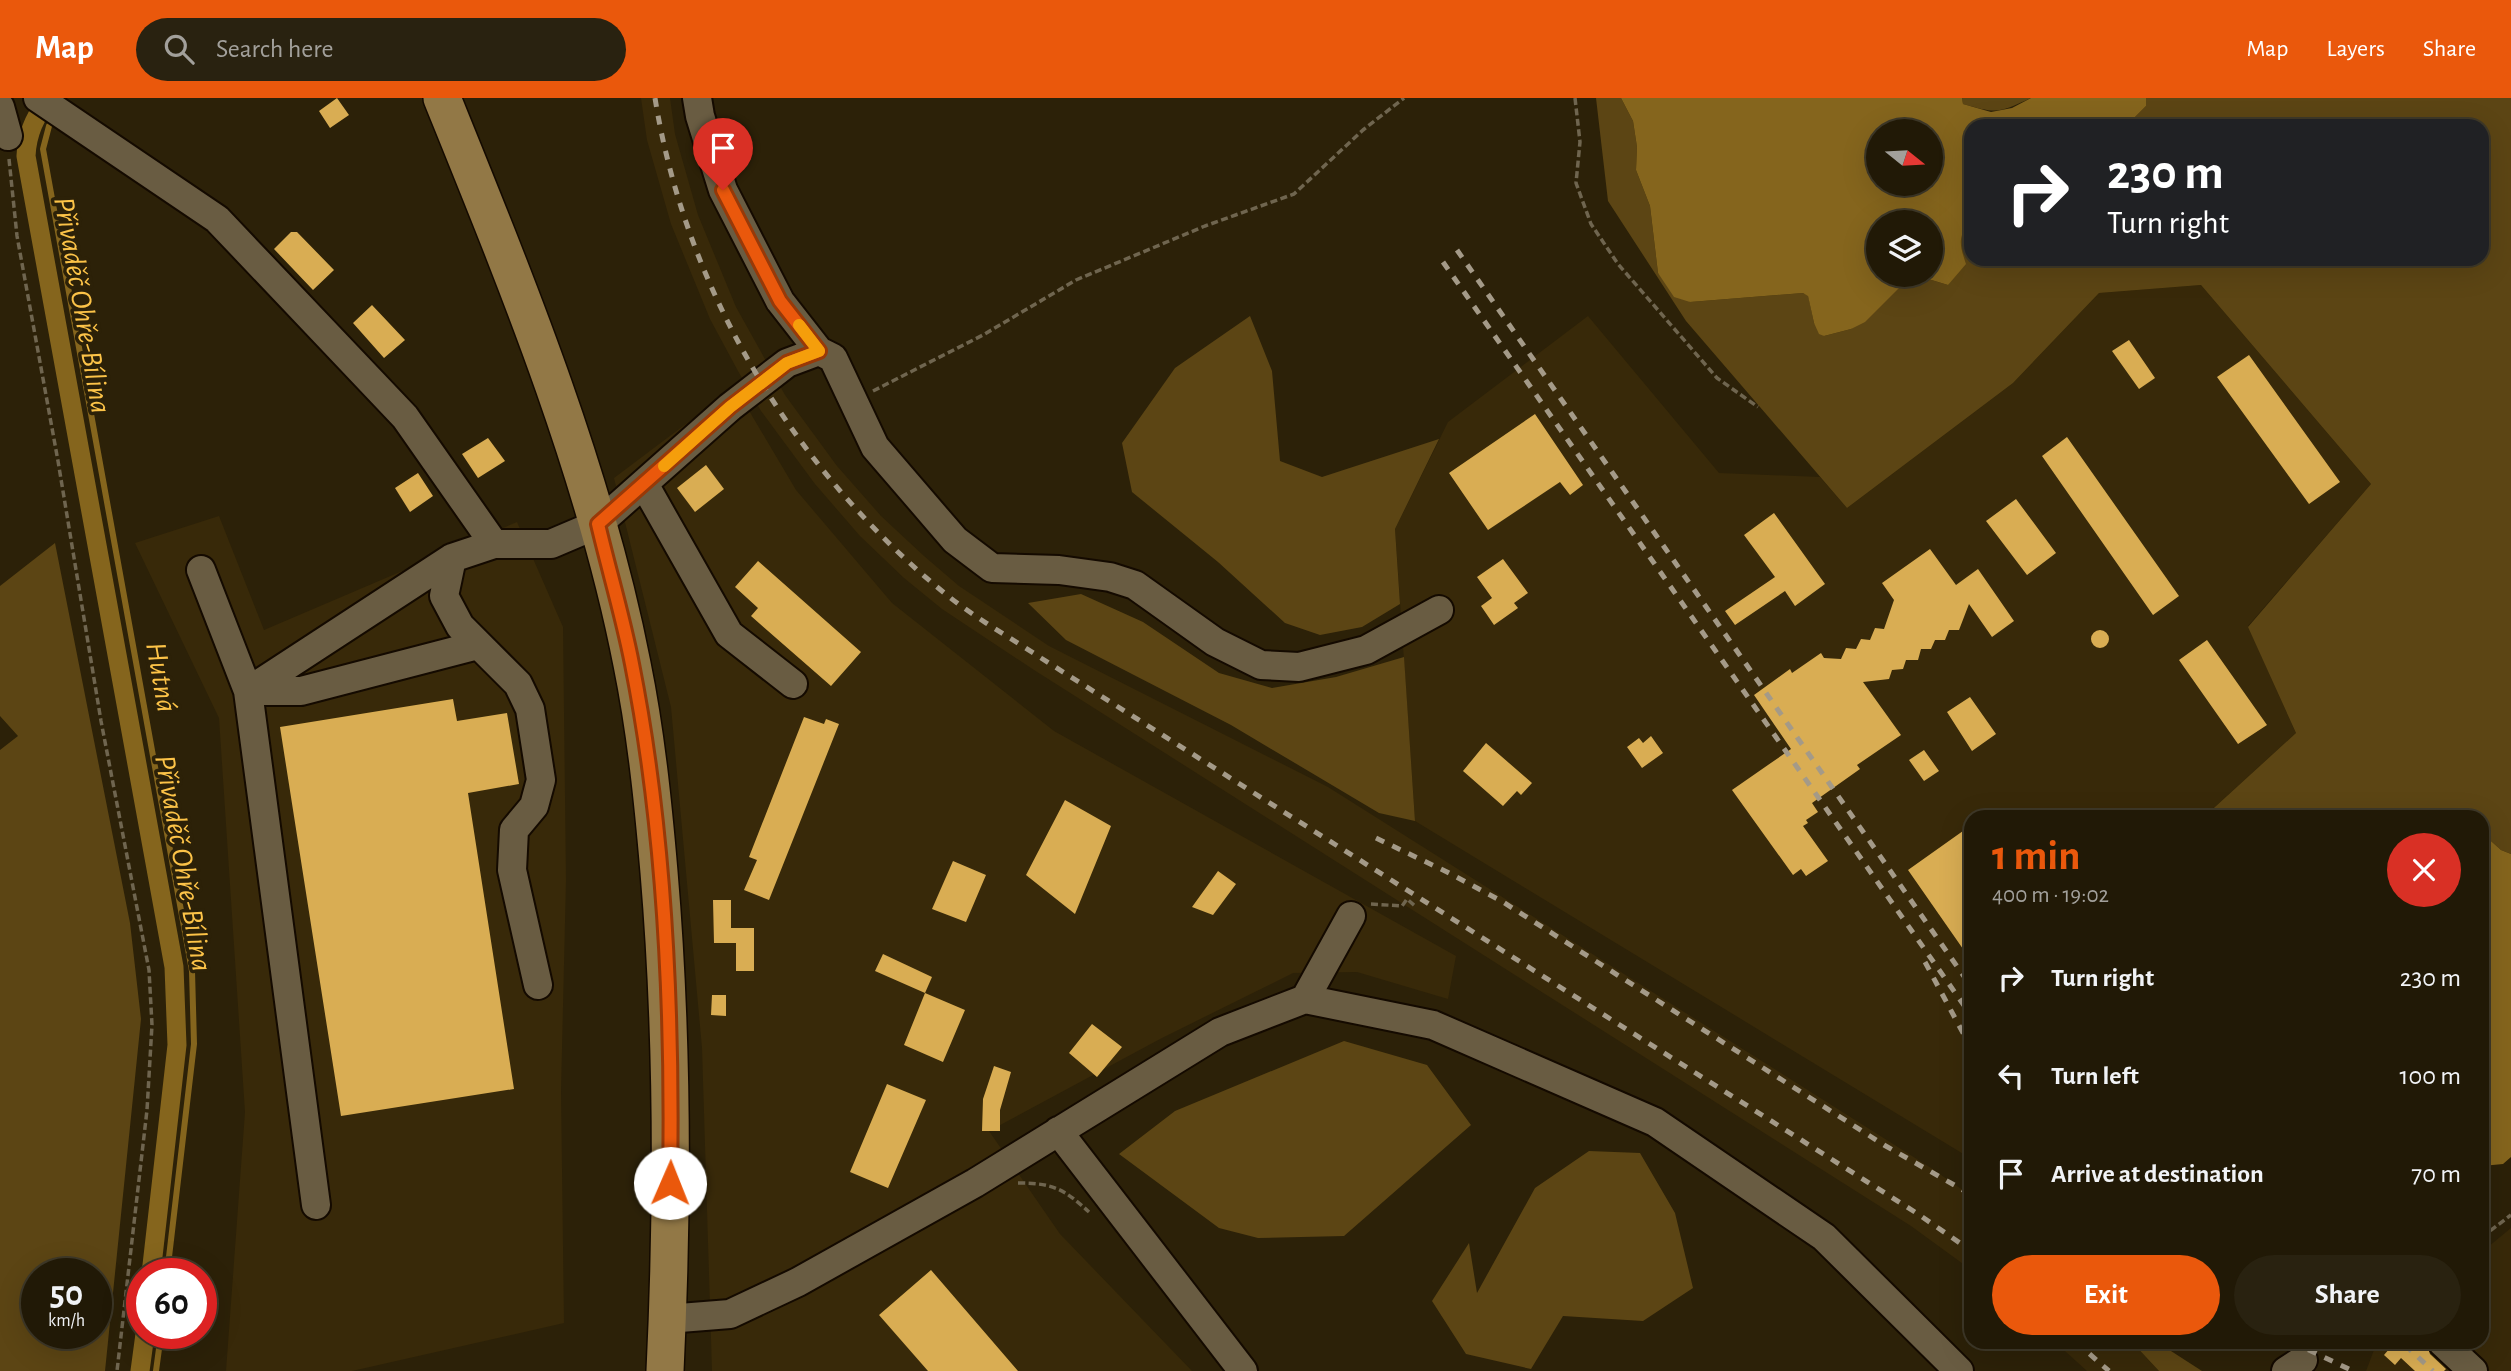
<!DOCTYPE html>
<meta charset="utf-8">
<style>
:root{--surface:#211906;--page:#292210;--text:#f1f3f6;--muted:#a2a09b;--line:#3e3828;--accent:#ea580c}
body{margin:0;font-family:"Alegreya Sans",sans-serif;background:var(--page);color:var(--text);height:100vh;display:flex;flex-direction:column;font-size:26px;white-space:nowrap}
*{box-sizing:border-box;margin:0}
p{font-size:23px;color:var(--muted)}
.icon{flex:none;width:38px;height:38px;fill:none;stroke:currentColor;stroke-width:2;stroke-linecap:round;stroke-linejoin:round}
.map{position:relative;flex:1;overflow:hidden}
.sheet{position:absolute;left:1964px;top:712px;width:525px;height:539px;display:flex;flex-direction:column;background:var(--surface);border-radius:21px;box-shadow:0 7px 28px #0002,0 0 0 2px var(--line)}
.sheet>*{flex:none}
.guide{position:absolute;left:1964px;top:21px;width:525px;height:147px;border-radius:21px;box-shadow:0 7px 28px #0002,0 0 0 2px var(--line);background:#202124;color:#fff;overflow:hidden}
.needle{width:46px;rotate:108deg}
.buttons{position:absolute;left:1866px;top:21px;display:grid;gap:14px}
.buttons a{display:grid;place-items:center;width:77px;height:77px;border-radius:50%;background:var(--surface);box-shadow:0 7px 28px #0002,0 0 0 2px var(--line);font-size:35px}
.speed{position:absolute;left:21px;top:1160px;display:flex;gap:14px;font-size:35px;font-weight:700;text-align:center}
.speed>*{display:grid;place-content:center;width:91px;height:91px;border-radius:50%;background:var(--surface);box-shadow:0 7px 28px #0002,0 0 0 2px var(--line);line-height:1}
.speed small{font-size:18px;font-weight:400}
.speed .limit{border:10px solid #d22;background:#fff;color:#111}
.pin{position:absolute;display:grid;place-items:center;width:60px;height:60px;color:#fff;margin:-72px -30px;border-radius:50% 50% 50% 0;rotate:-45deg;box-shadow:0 0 7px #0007}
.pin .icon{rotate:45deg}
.me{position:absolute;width:77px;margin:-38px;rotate:1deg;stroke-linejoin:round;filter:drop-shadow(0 0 5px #0008)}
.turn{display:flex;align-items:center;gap:24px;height:147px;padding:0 28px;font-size:32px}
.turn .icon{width:91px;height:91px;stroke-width:2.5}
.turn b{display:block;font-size:49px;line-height:60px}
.round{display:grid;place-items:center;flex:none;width:74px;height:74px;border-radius:37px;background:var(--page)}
.head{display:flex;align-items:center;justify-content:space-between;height:119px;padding:0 28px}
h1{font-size:42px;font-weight:700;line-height:52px;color:var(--accent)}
.primary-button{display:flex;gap:14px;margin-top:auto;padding:14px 28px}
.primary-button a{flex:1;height:80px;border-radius:42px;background:var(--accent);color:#fff;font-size:28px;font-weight:700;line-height:80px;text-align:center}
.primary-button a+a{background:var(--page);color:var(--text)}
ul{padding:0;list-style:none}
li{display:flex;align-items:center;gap:21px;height:98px;padding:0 28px}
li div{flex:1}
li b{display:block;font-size:26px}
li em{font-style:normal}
header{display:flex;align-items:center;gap:42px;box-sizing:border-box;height:98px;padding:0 35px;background:var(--accent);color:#fff}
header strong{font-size:33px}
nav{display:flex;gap:38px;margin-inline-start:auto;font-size:24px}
.search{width:490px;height:63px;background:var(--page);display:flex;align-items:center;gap:18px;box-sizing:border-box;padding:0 24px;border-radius:38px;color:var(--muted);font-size:26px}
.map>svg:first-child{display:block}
.built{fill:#382909}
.forest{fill:#5c4514;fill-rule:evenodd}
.water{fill:#85651d;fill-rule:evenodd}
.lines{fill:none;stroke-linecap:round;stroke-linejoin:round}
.stream{stroke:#85651d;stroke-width:6}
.canal{stroke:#85651d;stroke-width:19}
.building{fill:#d9ad53}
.minor-casing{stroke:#140a00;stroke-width:32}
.major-casing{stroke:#140a00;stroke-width:40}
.path{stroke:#6f654f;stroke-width:3.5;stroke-dasharray:7 3.5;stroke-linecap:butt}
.minor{stroke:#695c42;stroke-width:28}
.major{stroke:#927846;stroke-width:37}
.rail{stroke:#a49a88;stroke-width:5;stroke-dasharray:9 9;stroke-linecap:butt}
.route-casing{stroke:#983908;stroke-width:18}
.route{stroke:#ea580c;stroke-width:12}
.slow{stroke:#f59e0b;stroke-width:12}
.labels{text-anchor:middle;stroke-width:7;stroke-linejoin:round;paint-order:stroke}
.water-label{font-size:30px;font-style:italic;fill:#fcc348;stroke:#2c2108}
</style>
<header>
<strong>Map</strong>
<div class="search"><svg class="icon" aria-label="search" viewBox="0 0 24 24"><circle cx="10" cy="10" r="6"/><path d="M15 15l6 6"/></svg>Search here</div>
<nav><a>Map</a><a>Layers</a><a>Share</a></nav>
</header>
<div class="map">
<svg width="2511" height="1273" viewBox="0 0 2511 1273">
<rect width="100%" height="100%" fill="#2c2108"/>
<path class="built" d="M641,0H670L675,36L698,117L736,209L785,297L837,368L881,418L924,458L959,488L1049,548L1328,689L1931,1070L1970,1097V1171L1911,1128L1034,572L942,511L904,480L860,438L815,386L761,313L738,273L710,221L671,126L647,42Z
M2201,187L2371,386L2248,528L2296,635L2204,719H1970V1060L1415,723L1395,431L1448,324L1588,218L1719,375L1820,379L1847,410L2013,285L2099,195Z
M735,289L796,392L892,505L1054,633L1456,858L1448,901L1357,874L1293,875L1160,941L989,1033L1060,1136L1192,1273H712L702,950L671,609L614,380Z
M219,418L264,532L517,424L563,529L566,782L561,993L564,1225L352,1273H226L245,1014L219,620L135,445Z
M2511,1130V1273H2366L2377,1244H2482V1154Z
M2055,1244H2132L2159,1273H2087Z"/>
<path class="forest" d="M1596,0H1621L1633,23L1637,49L1636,72L1650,108L1658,175L1690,204L1803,195L1808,197L1814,225L1824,238L1851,231L1907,182L1925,180L1948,187L1960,150L1961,134L1970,124V161H2482V28H2126L2146,8V0H2511V756L2501,752L2482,735V719H2204L2296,635L2248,529L2371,386L2201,187L2099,195L2013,285L1847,410L1686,223L1608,103Z
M1962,0H2031C1998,15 1998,16 1963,6Z
M1250,218L1272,273L1280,363L1322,379L1439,341L1395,431L1400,506L1362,529L1320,537L1285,525L1218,464L1132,394L1122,345L1175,270Z
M55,445L130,825L141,921L105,1273H0V652L18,638L0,618V488ZM96,1176V1236H37V1176Z
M1081,496L1143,524L1219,575L1272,590L1336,579L1404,559L1415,723L1379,715L1231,627L1066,542L1028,505Z
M1344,943L1427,967L1471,1027L1344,1138L1258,1140L1219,1130L1119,1056L1175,1013Z
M1589,1053L1640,1055L1675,1115L1693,1190L1643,1223L1563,1218L1531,1271L1466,1256L1432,1203L1469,1145L1477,1195L1535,1090Z
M2132,1244H2157L2202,1273H2159Z"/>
<path class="water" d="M1621,0H1962L1963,6L1991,14L2012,10L2031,0H2146V8L2126,28H1970V124C1957,139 1960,148 1966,166L1948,187L1925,180L1907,182L1865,224L1851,231L1824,238L1819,236L1814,225L1808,198L1803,195L1690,204L1674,199L1658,175L1650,108L1636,72L1637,49L1633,23ZM1878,33H1930V86H1878ZM1878,124H1930V177H1878Z
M2482,735L2501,752L2511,756V1059L2503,1066L2482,1068Z"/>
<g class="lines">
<path class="stream" d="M54,21L49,28L43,51L192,873L194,946L167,1176
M156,1273L161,1236"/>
<path class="canal" d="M50,0C35,17 27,36 26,58L174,869L177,947L151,1176
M140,1273L145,1236"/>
</g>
<path class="building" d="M337,0L349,17L330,30L319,13Z
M291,134H297L334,172L313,192L274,151Z
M372,207L405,242L384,260L353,225Z
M2129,242L2155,280L2139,291L2112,253Z
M2249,257L2340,384L2309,406L2217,279Z
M1535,316L1583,387L1570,397L1560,384L1488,432L1449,375Z
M2067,339L2179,498L2153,517L2042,358Z
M488,340L505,363L478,380L462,356Z
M706,367L724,391L695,414L677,390Z
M418,375L433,398L410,414L395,390Z
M2016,401L2056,455L2027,477L1986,423Z
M1774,415L1825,486L1795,508L1785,493L1735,527L1725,513L1775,479L1744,437Z
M1930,451L1956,487L1978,471L2014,523L1992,539L1969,506L1959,532H1949L1945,542H1935L1931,551H1921L1918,562H1906L1903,571L1892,572L1889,581L1863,584L1901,637L1857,667L1860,671L1812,705L1818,714L1806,722L1808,725L1803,728L1828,763L1806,778L1801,771L1793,777L1732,692L1791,651L1754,597L1790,571L1792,575L1821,555L1824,560L1841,561L1846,550L1856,551L1861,541L1870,542L1875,530L1884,531L1894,502L1882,485Z
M1503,461L1528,495L1514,505L1518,510L1494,527L1481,508L1492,500L1477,479Z
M758,463L861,554L831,588L751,518L758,510L735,489Z
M2091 541a9 9 0 1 1 18 0a9 9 0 1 1-18 0Z
M2207,542L2267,627L2238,646L2179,562Z
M1970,599L1996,636L1972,653L1947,614Z
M453,601L457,623L507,615L519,686L468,695L514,991L341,1018L280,629Z
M804,619L824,626L826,621L839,626L769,802L744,792L757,762L749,759Z
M1651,638L1663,655L1642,670L1627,649L1639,640L1643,645Z
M1486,645L1532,685L1521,697L1517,693L1503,708L1463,673Z
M1924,652L1939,673L1924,683L1909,662Z
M1065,702L1111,728L1075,816L1026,777Z
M1970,728V861L1908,772Z
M953,763L986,777L966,824L932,811Z
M1218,773L1236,786L1213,817L1192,809Z
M713,802H731V830H754V873H736V845H714Z
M883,856L932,879L925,895L875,873Z
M925,895L965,912L943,964L904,947Z
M712,897H726V918L711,917Z
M1092,926L1122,949L1097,979L1069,955Z
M994,968L1011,974L1000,1012V1033H982L983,1001Z
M887,986L926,1002L888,1090L850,1074Z
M931,1172L1018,1273H928L879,1217Z
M2384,1244H2426L2430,1256L2446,1271L2444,1273H2415L2401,1260L2395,1267L2384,1257L2390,1250Z"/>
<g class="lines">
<g class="minor-casing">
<path id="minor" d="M38,0L217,121L405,319L494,446H551L598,426L730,309L787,265L819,253L833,260L875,349L955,442L992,470L1059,472L1110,479L1135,487L1215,544L1261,567L1299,569L1366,552L1439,512
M697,0L700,18L723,92L780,203L819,253
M0,9L8,38
M644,386L729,536L793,586
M494,446L452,460L444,498L460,528L518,586L530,611L541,682L534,708L514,732L512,772L538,887
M201,472L248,593L452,460
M1305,901L1351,818
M1058,1033L1243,1273
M316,1107L248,593H301L478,547
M667,1221L730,1216L798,1184L975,1085L1220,934L1305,901L1433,927L1655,1024L1824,1139L1959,1273
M2442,1244L2473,1273
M2286,1273L2303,1262"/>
</g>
<g class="major-casing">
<path id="major" d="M442,0C516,183 594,372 632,566C646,635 653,704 659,774C673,940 673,1107 665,1273"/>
</g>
<path class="path" d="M1575,0L1580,44L1576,85L1591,126L1618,166L1717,280L1758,309
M9,61L17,138L58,363L101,623L149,872L152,927L147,1012L117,1273
M873,293L983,237L1076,182L1205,128L1294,96L1363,32L1404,0
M1371,806L1402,808L1407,801L1415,808
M1018,1085C1053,1085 1064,1091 1089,1114
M2482,1139L2511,1117
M2323,1251L2333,1244"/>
<use href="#minor" class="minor"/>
<use href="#major" class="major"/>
<path class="rail" d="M655,0C686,194 796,375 948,498C977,521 1011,540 1041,560L1918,1116L1970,1152
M1457,152L1970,887
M1443,164L1970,916
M1376,740L1447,774L1503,804L1884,1047L1970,1096
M1925,864L1970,948
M2076,1244L2109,1273
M2292,1244L2353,1273
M2405,1247L2433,1273"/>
</g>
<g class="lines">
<g class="route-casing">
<path id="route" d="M670,1085C673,916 665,732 632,566C623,519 609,473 598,426L730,309L787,265L819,253L780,203L723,92"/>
</g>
<use href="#route" class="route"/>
<path class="slow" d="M664,368L730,309L787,265L819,253L799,227"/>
</g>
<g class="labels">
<g class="water-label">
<text transform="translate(83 207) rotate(80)" y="10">Přivaděč Ohře-Bílina</text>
<text transform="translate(162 579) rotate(80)" y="10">Hutná</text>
<text transform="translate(184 765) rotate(80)" y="10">Přivaděč Ohře-Bílina</text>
</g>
</g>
</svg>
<div class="buttons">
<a><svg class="needle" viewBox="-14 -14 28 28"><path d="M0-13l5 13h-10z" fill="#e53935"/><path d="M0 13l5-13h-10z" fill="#a2a09b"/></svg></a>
<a><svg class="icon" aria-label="layers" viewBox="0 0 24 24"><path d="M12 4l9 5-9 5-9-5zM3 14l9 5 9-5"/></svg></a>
</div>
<div class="speed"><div>50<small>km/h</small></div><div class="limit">60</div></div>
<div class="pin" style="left:723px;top:92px;background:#d93025"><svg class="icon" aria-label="arrive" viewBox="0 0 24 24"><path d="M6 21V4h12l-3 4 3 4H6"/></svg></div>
<svg class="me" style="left:670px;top:1085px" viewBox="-20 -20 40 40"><circle r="19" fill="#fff"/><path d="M0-13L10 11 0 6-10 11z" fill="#ea580c"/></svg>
<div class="guide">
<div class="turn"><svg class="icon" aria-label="right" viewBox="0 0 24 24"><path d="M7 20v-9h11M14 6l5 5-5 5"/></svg><div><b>230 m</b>Turn right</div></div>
</div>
<section class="sheet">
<div class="head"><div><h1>1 min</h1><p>400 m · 19:02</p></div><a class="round" style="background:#d93025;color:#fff"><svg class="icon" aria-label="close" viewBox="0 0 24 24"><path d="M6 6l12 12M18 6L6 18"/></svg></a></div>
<ul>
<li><svg class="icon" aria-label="right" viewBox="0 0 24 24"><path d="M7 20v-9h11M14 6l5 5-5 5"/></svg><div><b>Turn right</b></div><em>230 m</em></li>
<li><svg class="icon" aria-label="left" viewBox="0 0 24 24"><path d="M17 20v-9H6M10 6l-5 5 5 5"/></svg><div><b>Turn left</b></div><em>100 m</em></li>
<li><svg class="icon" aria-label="arrive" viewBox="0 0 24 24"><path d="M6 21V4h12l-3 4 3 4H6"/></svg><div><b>Arrive at destination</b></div><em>70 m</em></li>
</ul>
<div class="primary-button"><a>Exit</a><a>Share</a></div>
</section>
</div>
